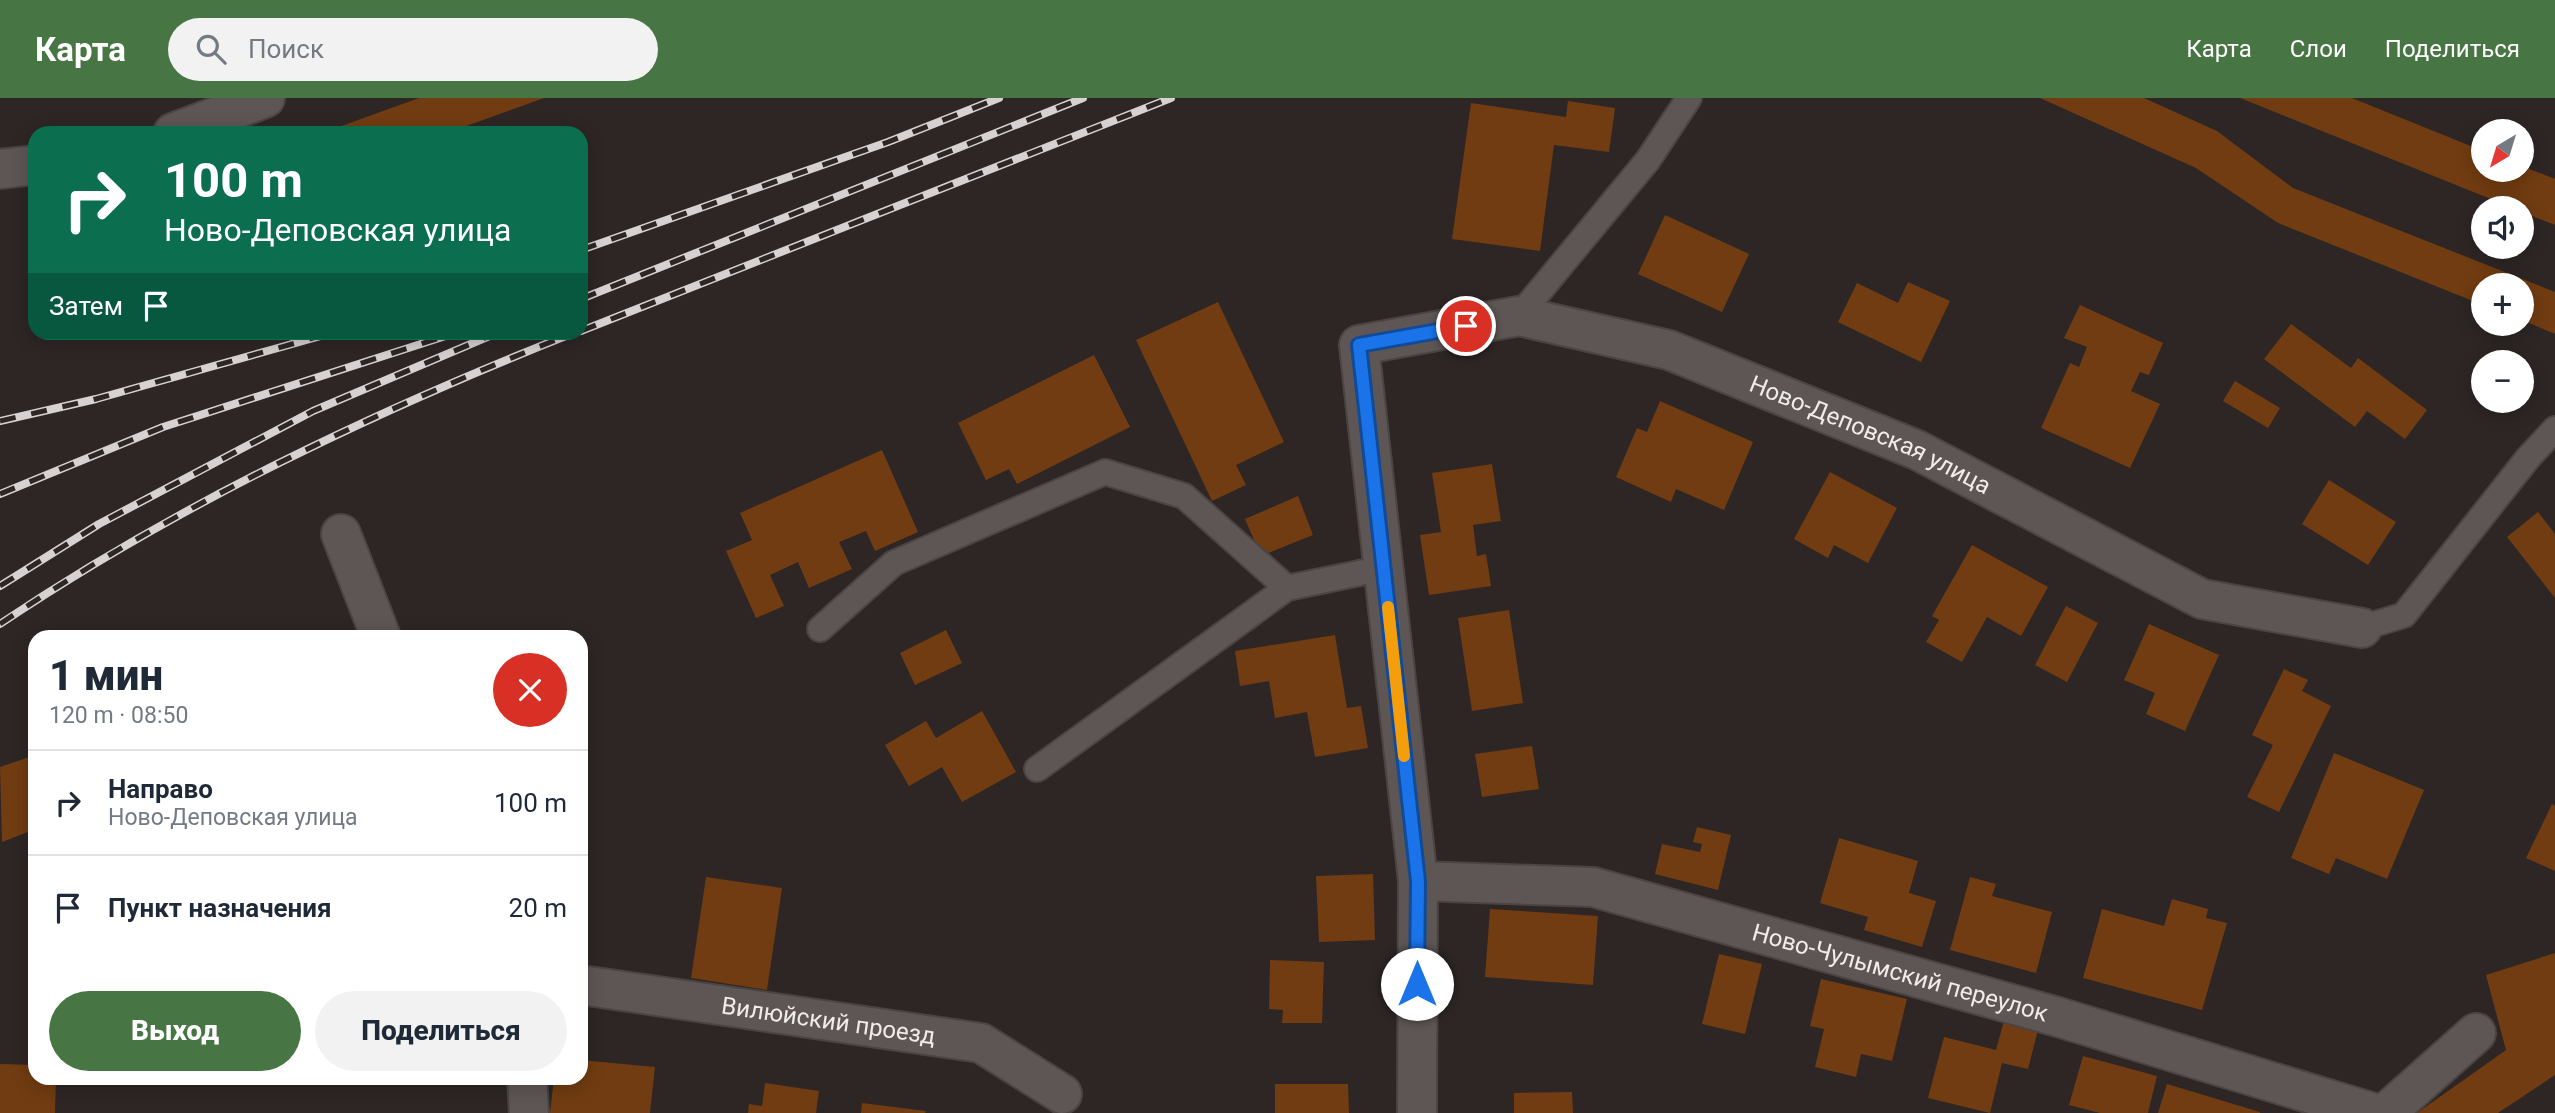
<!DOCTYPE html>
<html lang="ru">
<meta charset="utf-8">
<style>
:root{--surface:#fff;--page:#f2f2f3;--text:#1f2937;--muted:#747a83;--line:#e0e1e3;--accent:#487544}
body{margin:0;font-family:Roboto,sans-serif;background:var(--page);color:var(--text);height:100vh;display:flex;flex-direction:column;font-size:26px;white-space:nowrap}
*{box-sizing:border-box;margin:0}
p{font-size:23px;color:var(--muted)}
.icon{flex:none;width:38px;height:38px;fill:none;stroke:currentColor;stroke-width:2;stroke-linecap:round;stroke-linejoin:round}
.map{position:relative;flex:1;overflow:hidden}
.drawer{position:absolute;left:28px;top:532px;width:560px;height:455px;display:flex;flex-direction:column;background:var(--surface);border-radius:21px;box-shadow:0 4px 18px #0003}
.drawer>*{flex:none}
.top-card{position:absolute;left:28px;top:28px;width:560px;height:214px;border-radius:21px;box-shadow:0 4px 18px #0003;background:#0b6e4f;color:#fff;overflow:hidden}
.needle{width:46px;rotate:218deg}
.controls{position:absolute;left:2471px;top:21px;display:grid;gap:14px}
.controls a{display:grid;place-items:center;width:63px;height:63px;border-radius:50%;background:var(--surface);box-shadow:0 4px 18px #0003;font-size:35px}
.pin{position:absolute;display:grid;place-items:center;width:60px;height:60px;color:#fff;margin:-30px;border:4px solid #fff;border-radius:50%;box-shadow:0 2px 7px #0007}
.me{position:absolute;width:77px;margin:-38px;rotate:0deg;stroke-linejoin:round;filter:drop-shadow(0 0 5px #0008)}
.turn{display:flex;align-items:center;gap:24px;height:147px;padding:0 21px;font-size:32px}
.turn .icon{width:91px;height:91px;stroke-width:2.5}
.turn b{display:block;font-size:49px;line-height:60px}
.then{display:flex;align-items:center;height:66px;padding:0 21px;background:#0003;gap:14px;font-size:26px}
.round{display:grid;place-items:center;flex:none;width:74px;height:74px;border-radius:37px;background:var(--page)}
.head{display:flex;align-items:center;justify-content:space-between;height:119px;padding:0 21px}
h1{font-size:42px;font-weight:800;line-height:52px}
.cta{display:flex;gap:14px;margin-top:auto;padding:14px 21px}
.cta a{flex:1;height:80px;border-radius:42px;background:var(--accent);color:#fff;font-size:28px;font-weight:800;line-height:80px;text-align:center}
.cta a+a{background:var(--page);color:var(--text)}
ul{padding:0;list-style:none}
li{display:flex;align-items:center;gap:21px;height:105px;padding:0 21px;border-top:2px solid var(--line)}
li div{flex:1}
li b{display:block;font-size:26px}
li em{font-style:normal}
header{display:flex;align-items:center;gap:42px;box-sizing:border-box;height:98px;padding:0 35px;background:var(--accent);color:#fff}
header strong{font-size:33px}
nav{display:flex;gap:38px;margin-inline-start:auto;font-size:24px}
.search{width:490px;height:63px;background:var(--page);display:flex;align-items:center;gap:18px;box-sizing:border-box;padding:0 24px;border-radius:38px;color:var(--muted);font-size:26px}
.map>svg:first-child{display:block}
.building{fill:#713c11}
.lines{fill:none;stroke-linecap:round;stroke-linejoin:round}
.service-casing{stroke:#4a4443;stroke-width:28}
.minor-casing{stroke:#4a4443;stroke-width:42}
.service{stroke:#5e5655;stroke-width:24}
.minor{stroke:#5e5655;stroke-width:38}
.rail-casing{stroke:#d7d2d1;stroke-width:8}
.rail{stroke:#2d2625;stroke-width:5;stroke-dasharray:16;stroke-linecap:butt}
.route-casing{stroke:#114b97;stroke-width:18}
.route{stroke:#1a73e8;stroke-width:12}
.slow{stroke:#f59e0b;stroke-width:12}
.labels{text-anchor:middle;stroke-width:7;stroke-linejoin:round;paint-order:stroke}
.street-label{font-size:24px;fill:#f1eceb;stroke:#2d2625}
</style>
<header>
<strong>Карта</strong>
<div class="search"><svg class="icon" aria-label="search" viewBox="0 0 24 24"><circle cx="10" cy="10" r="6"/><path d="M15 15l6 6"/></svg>Поиск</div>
<nav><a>Карта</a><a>Слои</a><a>Поделиться</a></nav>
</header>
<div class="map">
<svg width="2555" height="1015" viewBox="0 0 2555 1015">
<rect width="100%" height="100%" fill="#2d2625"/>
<path class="building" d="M419,0H544L447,35H322Z
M2040,0H2144L2217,33L2293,90L2555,194V236L2522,222V187H2483V207L2278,125L2196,70Z
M2240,0H2352L2483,53V72H2522V68L2555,81V127L2522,114V110H2513Z
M1568,3L1615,10L1609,54L1554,47L1540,153L1452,141L1471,5L1566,19Z
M1665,117L1749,156L1722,214L1638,176Z
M1908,184L1950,203L1921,264L1838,224L1857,185L1898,205Z
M1218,204L1284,344L1236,367L1246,387L1212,403L1136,242Z
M2080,207L2163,245L2149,277L2140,274L2131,293L2160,306L2130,370L2041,330L2070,265L2079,269L2087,249L2064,240Z
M2291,226L2351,270L2358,260L2427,312L2405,341L2367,313L2355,329L2264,261Z
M1094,257L1130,329L1017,386L1009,371L986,382L958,325Z
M2235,283L2280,310L2268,330L2223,303Z
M1660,303L1753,344L1724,412L1676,391L1671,404L1616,379L1637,330L1647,334Z
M882,352L918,434L875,453L866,433L839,444L852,471L809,490L798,464L770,477L784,508L756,520L726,453L752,442L740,415Z
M1492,366L1501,423L1473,427L1477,458L1486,456L1491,488L1429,497L1420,437L1441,434L1432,375Z
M1830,374L1897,410L1868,465L1834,447L1828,460L1794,441Z
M2329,382L2396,424L2368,467L2302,426Z
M1298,398L1313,437L1261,458L1245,421Z
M2538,414L2555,436V500L2507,439Z
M1972,447L2048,489L2021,538L1987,519L1962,564L1926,544L1939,522L1932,518Z
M2066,508L2098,525L2067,584L2035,567Z
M1509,512L1523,605L1472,613L1458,520Z
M2149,526L2219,557L2185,633L2146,616L2155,595L2124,582Z
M946,532L962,565L915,587L900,555Z
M1335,537L1347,610L1361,608L1368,650L1315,659L1307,614L1275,620L1269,583L1240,588L1235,553Z
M2284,571L2308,582L2302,593L2331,608L2279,714L2247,699L2273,647L2252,637Z
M982,613L1016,674L962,704L942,669L909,688L885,647L926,623L936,640Z
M1532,648L1539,691L1482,699L1475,656Z
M2334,655L2424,692L2387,781L2336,760L2329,776L2291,760Z
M35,657V754L28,734L2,744L0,669Z
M2552,706L2555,708V773L2526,760Z
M1697,729L1731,737L1718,792L1655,776L1662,746L1700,754L1702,746L1693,744Z
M1839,740L1918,763L1909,795L1936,803L1922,849L1864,832L1868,819L1820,805Z
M1373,776L1375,842L1319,844L1316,778Z
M706,779L782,790L767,892L691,880Z
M1970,779L1996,786L1992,798L2052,814L2036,875L1950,852Z
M2172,801L2208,811L2206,820L2227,825L2202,912L2083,880L2102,811L2164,828Z
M1490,811L1598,818L1593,887L1485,879Z
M2555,855V977L2498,1015H2417L2506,952L2486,877Z
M1719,856L1762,866L1745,936L1702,926Z
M1270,862L1324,864L1322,925H1282L1283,912L1269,911Z
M1821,881L1907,901L1892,963L1861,956L1856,979L1815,969L1824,931L1810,928Z
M2005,919L2039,928L2028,971L2002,965L1990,1015L1928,1000L1944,939L1996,952Z
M2083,958L2157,978L2148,1015H2100L2069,1007Z
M581,962L655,969L650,1015H550L554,980H581Z
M0,966L35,967V980H56L55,1015H0Z
M765,985L819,993L816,1015H748L749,1006L762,1008Z
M1275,986H1348L1349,1015H1275Z
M2167,986L2260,1014V1015H2158Z
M1572,994L1573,1015H1514V995Z
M862,1005L926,1013L925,1015H861Z"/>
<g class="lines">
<g class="service-casing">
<path id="service" d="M1519,218L1648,62L1689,0
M2362,530L2404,517L2528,360L2555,331
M820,531L894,465L1105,374L1184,398L1287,490
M1037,671L1287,490L1384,470"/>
</g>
<g class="minor-casing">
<g id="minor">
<path d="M173,35L265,0"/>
<path d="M0,71L35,67"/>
<path d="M341,436L381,539"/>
<path id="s1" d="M1418,783L1593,789L2058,919L2374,1015"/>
<path id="s2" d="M581,887L981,945L1062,996"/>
<path d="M527,980L529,1015"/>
<path id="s3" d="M1417,1015L1418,783L1359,247L1519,218L1669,252L1917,352L2202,501L2362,530"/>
<path d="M2386,1015L2476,935"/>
</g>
</g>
<use href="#service" class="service"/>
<use href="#minor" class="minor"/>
<g class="rail-casing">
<path id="rail" d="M581,152L888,44L999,0
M581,201L1083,0
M581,233L1171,0
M0,323L96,301L335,234
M0,396L163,329L458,234
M0,488L99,426L313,313L499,234
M0,526C179,406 375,313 576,234"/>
</g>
<use href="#rail" class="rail"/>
</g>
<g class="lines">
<g class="route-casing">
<path id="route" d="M1417,886L1418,783L1359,247L1466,228"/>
</g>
<use href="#route" class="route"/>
<path class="slow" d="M1388,509L1404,658"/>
</g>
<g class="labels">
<g class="street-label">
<text dy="8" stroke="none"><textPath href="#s3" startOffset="1306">Ново-Деповская улица</textPath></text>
<text dy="8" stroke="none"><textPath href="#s1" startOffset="494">Ново-Чулымский переулок</textPath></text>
<text dy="8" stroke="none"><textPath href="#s2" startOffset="250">Вилюйский проезд</textPath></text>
</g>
</g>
</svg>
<div class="controls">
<a><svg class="needle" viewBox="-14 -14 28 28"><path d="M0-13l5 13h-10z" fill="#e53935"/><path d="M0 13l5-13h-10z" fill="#747a83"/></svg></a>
<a><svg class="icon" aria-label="sound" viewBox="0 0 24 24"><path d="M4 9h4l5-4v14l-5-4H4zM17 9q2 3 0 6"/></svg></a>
<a>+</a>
<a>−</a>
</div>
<div class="pin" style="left:1466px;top:228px;background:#d93025"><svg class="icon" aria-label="arrive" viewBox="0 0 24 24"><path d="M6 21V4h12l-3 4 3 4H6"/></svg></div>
<svg class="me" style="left:1417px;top:886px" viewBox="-20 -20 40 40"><circle r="19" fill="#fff"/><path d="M0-13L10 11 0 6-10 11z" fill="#1a73e8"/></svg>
<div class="top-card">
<div class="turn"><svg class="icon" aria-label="right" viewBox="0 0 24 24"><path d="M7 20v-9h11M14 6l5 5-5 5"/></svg><div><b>100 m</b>Ново-Деповская улица</div></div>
<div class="then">Затем<svg class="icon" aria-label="arrive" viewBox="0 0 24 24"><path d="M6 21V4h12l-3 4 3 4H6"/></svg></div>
</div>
<section class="drawer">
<div class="head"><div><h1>1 мин</h1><p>120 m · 08:50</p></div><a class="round" style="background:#d93025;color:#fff"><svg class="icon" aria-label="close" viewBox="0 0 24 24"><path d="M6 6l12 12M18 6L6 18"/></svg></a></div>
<ul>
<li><svg class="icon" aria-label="right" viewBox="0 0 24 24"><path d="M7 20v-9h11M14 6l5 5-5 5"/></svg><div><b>Направо</b><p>Ново-Деповская улица</p></div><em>100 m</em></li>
<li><svg class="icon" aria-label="arrive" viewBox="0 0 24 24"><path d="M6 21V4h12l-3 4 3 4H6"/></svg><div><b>Пункт назначения</b></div><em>20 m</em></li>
</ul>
<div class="cta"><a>Выход</a><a>Поделиться</a></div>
</section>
</div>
